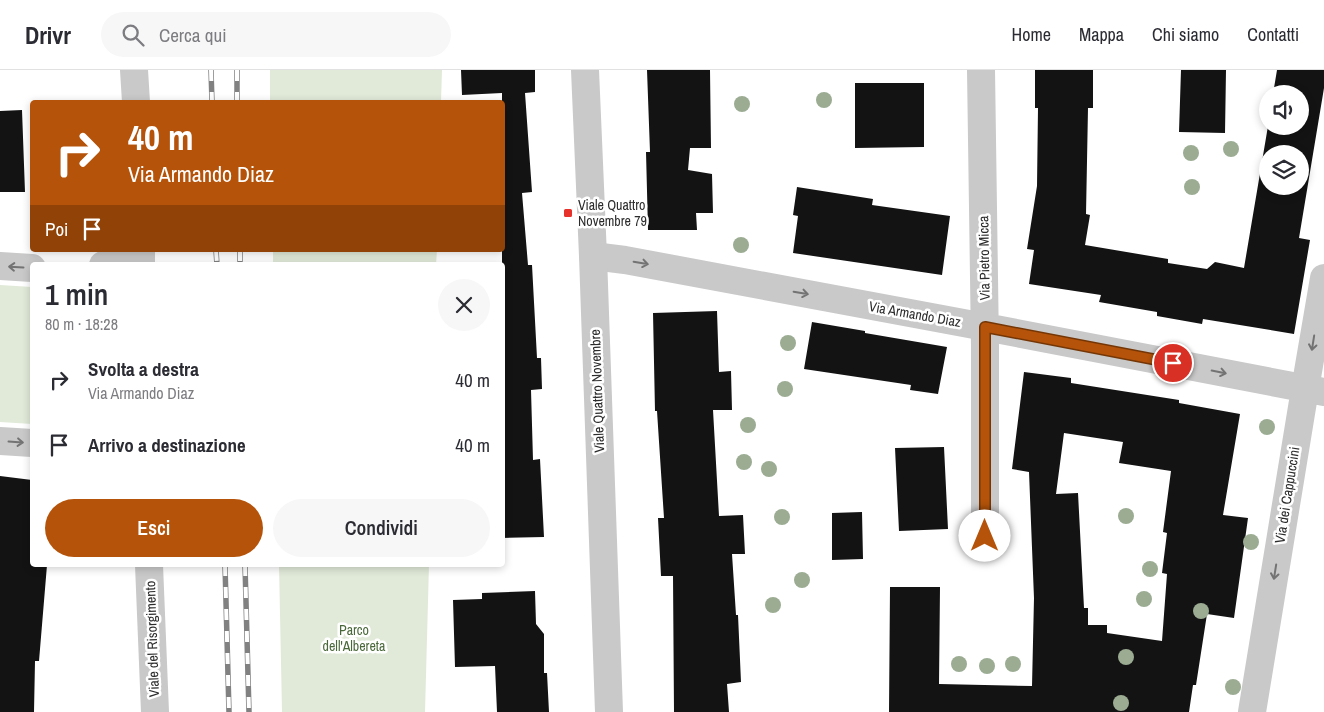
<!DOCTYPE html>
<html lang="it">
<meta charset="utf-8">
<style>
:root{--surface:#fff;--page:#f7f7f7;--text:#2b2b33;--muted:#7c7c81;--line:#e1e1e2;--accent:#b45309}
body{margin:0;font-family:"Archivo Narrow",sans-serif;background:var(--page);color:var(--text);height:100vh;display:flex;flex-direction:column;font-size:19px;white-space:nowrap}
*{box-sizing:border-box;margin:0}
p{font-size:16px;color:var(--muted)}
.icon{flex:none;width:28px;height:28px;fill:none;stroke:currentColor;stroke-width:2;stroke-linecap:round;stroke-linejoin:round}
.map{position:relative;flex:1;overflow:hidden}
.drawer{position:absolute;left:30px;top:192px;width:475px;height:305px;display:flex;flex-direction:column;background:var(--surface);border-radius:5px;box-shadow:0 2px 8px #0003}
.drawer>*{flex:none}
.hud{position:absolute;left:30px;top:30px;width:475px;height:152px;border-radius:5px;box-shadow:0 2px 8px #0003;background:#b45309;color:#fff;overflow:hidden}
.buttons{position:absolute;left:1259px;top:15px;display:grid;gap:10px}
.buttons a{display:grid;place-items:center;width:50px;height:50px;border-radius:50%;background:var(--surface);box-shadow:0 2px 8px #0003;font-size:25px}
.pin{position:absolute;display:grid;place-items:center;width:42px;height:42px;color:#fff;margin:-21px;border:2px solid #fff;border-radius:50%;box-shadow:0 1px 5px #0007}
.me{position:absolute;width:55px;margin:-28px;rotate:0deg;stroke-linejoin:round;filter:drop-shadow(0 0 4px #0008)}
.turn{display:flex;align-items:center;gap:18px;height:105px;padding:0 15px;font-size:22px}
.turn .icon{width:65px;height:65px;stroke-width:2.5}
.turn b{display:block;font-size:35px;line-height:42px}
.then{display:flex;align-items:center;height:48px;padding:0 15px;background:#0003;gap:10px;font-size:19px}
.round{display:grid;place-items:center;flex:none;width:52px;height:52px;border-radius:26px;background:var(--page)}
.head{display:flex;align-items:center;justify-content:space-between;height:85px;padding:0 15px}
h1{font-size:30px;font-weight:600;line-height:38px}
.primary-button{display:flex;gap:10px;margin-top:auto;padding:10px 15px}
.primary-button a{flex:1;height:58px;border-radius:30px;background:var(--accent);color:#fff;font-size:20px;font-weight:600;line-height:58px;text-align:center}
.primary-button a+a{background:var(--page);color:var(--text)}
ul{padding:0;list-style:none}
li{display:flex;align-items:center;gap:15px;height:65px;padding:0 15px}
li div{flex:1}
li b{display:block;font-size:19px}
li em{font-style:normal}
header{display:flex;align-items:center;gap:30px;box-sizing:border-box;height:70px;padding:0 25px;background:var(--surface);border-bottom:1px solid var(--line)}
header strong{font-size:24px}
nav{display:flex;gap:28px;margin-inline-start:auto;font-size:18px}
.search{width:350px;height:45px;background:var(--page);display:flex;align-items:center;gap:12px;box-sizing:border-box;padding:0 18px;border-radius:28px;color:var(--muted);font-size:19px}
.map>svg:first-child{display:block}
.green{fill:#e1ead9}
.building{fill:#131313;fill-rule:evenodd}
.lines{fill:none;stroke-linecap:round;stroke-linejoin:round}
.minor{stroke:#c9c9c9;stroke-width:28}
.tertiary{stroke:#c9c9c9;stroke-width:28}
.rail-casing{stroke:#818181;stroke-width:5.5}
.rail{stroke:#fff;stroke-width:4;stroke-dasharray:11;stroke-linecap:butt}
.tree{fill:#9bac93}
.oneway{stroke:#737373}
.route-casing{stroke:#753606;stroke-width:12}
.route{stroke:#b45309;stroke-width:9}
.poi-dot{fill:#e7312b;stroke:#fff;stroke-width:2}
.labels{text-anchor:middle;stroke-width:5;stroke-linejoin:round;paint-order:stroke}
.poi-label{font-size:14px;fill:#2c2c2c;stroke:#fff;text-anchor:start}
.street-label{font-size:14px;fill:#2c2c2c;stroke:#fff}
.park-label{font-size:14px;fill:#4a683a;stroke:#fff}
</style>
<header>
<strong>Drivr</strong>
<div class="search"><svg class="icon" aria-label="search" viewBox="0 0 24 24"><circle cx="10" cy="10" r="6"/><path d="M15 15l6 6"/></svg>Cerca qui</div>
<nav><a>Home</a><a>Mappa</a><a>Chi siamo</a><a>Contatti</a></nav>
</header>
<div class="map">
<svg width="1324" height="642" viewBox="0 0 1324 642">
<rect width="100%" height="100%" fill="#fff"/>
<path class="green" d="M270,0H442L441,32H270Z
M273,180H437L436,195H273Z
M0,215L32,217V354L0,352Z
M279,495H429L425,642H282Z"/>
<path class="building" d="M461,0H535V22L525,23L532,122L522,123L528,195H532L537,288H541L542,319L531,320L533,390L540,389L544,467L502,468V23L462,25Z
M647,0H710L711,78H690L688,100L712,104L713,143H696L697,160H648L646,82H650Z
M1035,0H1093V38H1088L1086,144L1090,145L1085,175L1168,189V193L1207,199L1215,192L1244,198L1268,56H1300V24H1273L1277,0H1324V18L1299,168L1310,170L1294,264L1203,249L1202,254L1157,246V242L1099,232L1101,225L1029,214L1034,180L1027,179L1037,116L1038,38H1035ZM1268,84H1300V116H1268Z
M1181,0H1226L1225,63L1179,62Z
M855,13H924V77L855,78Z
M22,40L25,122H0V41Z
M797,117L873,129L872,135L950,146L942,205L793,183L798,146L793,145Z
M717,241L719,302L731,301L732,340H713L719,446L743,445L745,484H732L736,545H738L741,612L727,614L729,642H674L673,506H661L658,448H664L657,341H655L653,243Z
M812,252L865,261V263L947,277L938,324L910,320L911,315L804,299Z
M1024,302L1071,308V313L1179,330V333L1240,344L1223,445L1248,448L1234,548L1207,544L1196,615H1193L1189,642H889L890,517H940L939,614L1032,616L1034,528L1029,402L1012,399ZM1064,363L1123,372L1119,393L1171,401L1163,462L1167,463L1162,503L1167,504L1162,571L1107,563V555H1088V538H1084L1078,423L1056,424Z
M944,377L948,459L899,461L895,378Z
M0,406L32,410V495H47L39,591H35L34,642H0Z
M862,442L863,489L832,490V443Z
M535,521L536,554L544,564V603H547L549,642H497L495,596L455,597L453,530L482,529V523Z"/>
<g class="lines">
<path class="minor" d="M981,0L985,276V466
M593,186L625,190L985,257L1324,322
M1252,642L1305,319L1324,208"/>
<path class="tertiary" d="M134,0L136,32
M585,0L593,186L609,642
M141,180V195
M103,195L118,187L125,180
M0,196L32,198
M0,371L32,373
M149,495L155,642"/>
<g class="rail-casing">
<path id="rail" d="M211,0L212,32
M237,0V32
M216,180L217,195
M240,180V195
M225,495L229,642
M245,495L249,642"/>
</g>
<use href="#rail" class="rail"/>
</g>
<g class="tree">
<circle cx="824" cy="30" r="8"/>
<circle cx="742" cy="34" r="8"/>
<circle cx="1231" cy="79" r="8"/>
<circle cx="1191" cy="83" r="8"/>
<circle cx="1192" cy="117" r="8"/>
<circle cx="741" cy="175" r="8"/>
<circle cx="788" cy="273" r="8"/>
<circle cx="785" cy="319" r="8"/>
<circle cx="748" cy="355" r="8"/>
<circle cx="1267" cy="357" r="8"/>
<circle cx="744" cy="392" r="8"/>
<circle cx="769" cy="399" r="8"/>
<circle cx="1126" cy="446" r="8"/>
<circle cx="782" cy="447" r="8"/>
<circle cx="1251" cy="472" r="8"/>
<circle cx="1150" cy="499" r="8"/>
<circle cx="802" cy="510" r="8"/>
<circle cx="1144" cy="529" r="8"/>
<circle cx="773" cy="535" r="8"/>
<circle cx="1201" cy="541" r="8"/>
<circle cx="1126" cy="587" r="8"/>
<circle cx="959" cy="594" r="8"/>
<circle cx="1013" cy="594" r="8"/>
<circle cx="987" cy="596" r="8"/>
<circle cx="1233" cy="617" r="8"/>
<circle cx="1121" cy="633" r="8"/>
</g>
<defs><path id="oneway-shaft" d="M-6 0H5M1.5-3L5.5 0L1.5 3" fill="none" stroke-width="1.6" stroke-linecap="round" stroke-linejoin="round" transform="scale(1.25)"/></defs>
<g class="oneway">
<use href="#oneway-shaft" transform="translate(641 193) rotate(10)"/>
<use href="#oneway-shaft" transform="translate(16 197) rotate(-177)"/>
<use href="#oneway-shaft" transform="translate(801 223) rotate(10)"/>
<use href="#oneway-shaft" transform="translate(1313 273) rotate(99)"/>
<use href="#oneway-shaft" transform="translate(1219 302) rotate(11)"/>
<use href="#oneway-shaft" transform="translate(16 372) rotate(4)"/>
<use href="#oneway-shaft" transform="translate(1275 502) rotate(99)"/>
</g>
<g class="lines">
<g class="route-casing">
<path id="route" d="M985,466V257L1173,293"/>
</g>
<use href="#route" class="route"/>
</g>
<rect class="poi-dot" x="563" y="138" width="10" height="10" rx="2.5"/>
<g class="labels">
<g class="poi-label">
<text x="578" y="140">Viale Quattro<tspan x="578" dy="16">Novembre 79</tspan></text>
</g>
<g class="street-label">
<text transform="translate(984 188) rotate(-91)" y="5">Via Pietro Micca</text>
<text transform="translate(915 244) rotate(10)" y="5">Via Armando Diaz</text>
<text transform="translate(597 321) rotate(-92)" y="5">Viale Quattro Novembre</text>
<text transform="translate(1287 425) rotate(-81)" y="5">Via dei Cappuccini</text>
<text transform="translate(152 569) rotate(-92)" y="5">Viale del Risorgimento</text>
</g>
<g class="park-label">
<text x="354" y="565">Parco<tspan x="354" dy="16">dell'Albereta</tspan></text>
</g>
</g>
</svg>
<div class="buttons">
<a><svg class="icon" aria-label="sound" viewBox="0 0 24 24"><path d="M4 9h4l5-4v14l-5-4H4zM17 9q2 3 0 6"/></svg></a>
<a><svg class="icon" aria-label="layers" viewBox="0 0 24 24"><path d="M12 4l9 5-9 5-9-5zM3 14l9 5 9-5"/></svg></a>
</div>
<div class="pin" style="left:1173px;top:293px;background:#d93025"><svg class="icon" aria-label="arrive" viewBox="0 0 24 24"><path d="M6 21V4h12l-3 4 3 4H6"/></svg></div>
<svg class="me" style="left:985px;top:466px" viewBox="-20 -20 40 40"><circle r="19" fill="#fff"/><path d="M0-13L10 11 0 6-10 11z" fill="#b45309"/></svg>
<div class="hud">
<div class="turn"><svg class="icon" aria-label="right" viewBox="0 0 24 24"><path d="M7 20v-9h11M14 6l5 5-5 5"/></svg><div><b>40 m</b>Via Armando Diaz</div></div>
<div class="then">Poi<svg class="icon" aria-label="arrive" viewBox="0 0 24 24"><path d="M6 21V4h12l-3 4 3 4H6"/></svg></div>
</div>
<section class="drawer">
<div class="head"><div><h1>1 min</h1><p>80 m · 18:28</p></div><a class="round"><svg class="icon" aria-label="close" viewBox="0 0 24 24"><path d="M6 6l12 12M18 6L6 18"/></svg></a></div>
<ul>
<li><svg class="icon" aria-label="right" viewBox="0 0 24 24"><path d="M7 20v-9h11M14 6l5 5-5 5"/></svg><div><b>Svolta a destra</b><p>Via Armando Diaz</p></div><em>40 m</em></li>
<li><svg class="icon" aria-label="arrive" viewBox="0 0 24 24"><path d="M6 21V4h12l-3 4 3 4H6"/></svg><div><b>Arrivo a destinazione</b></div><em>40 m</em></li>
</ul>
<div class="primary-button"><a>Esci</a><a>Condividi</a></div>
</section>
</div>
